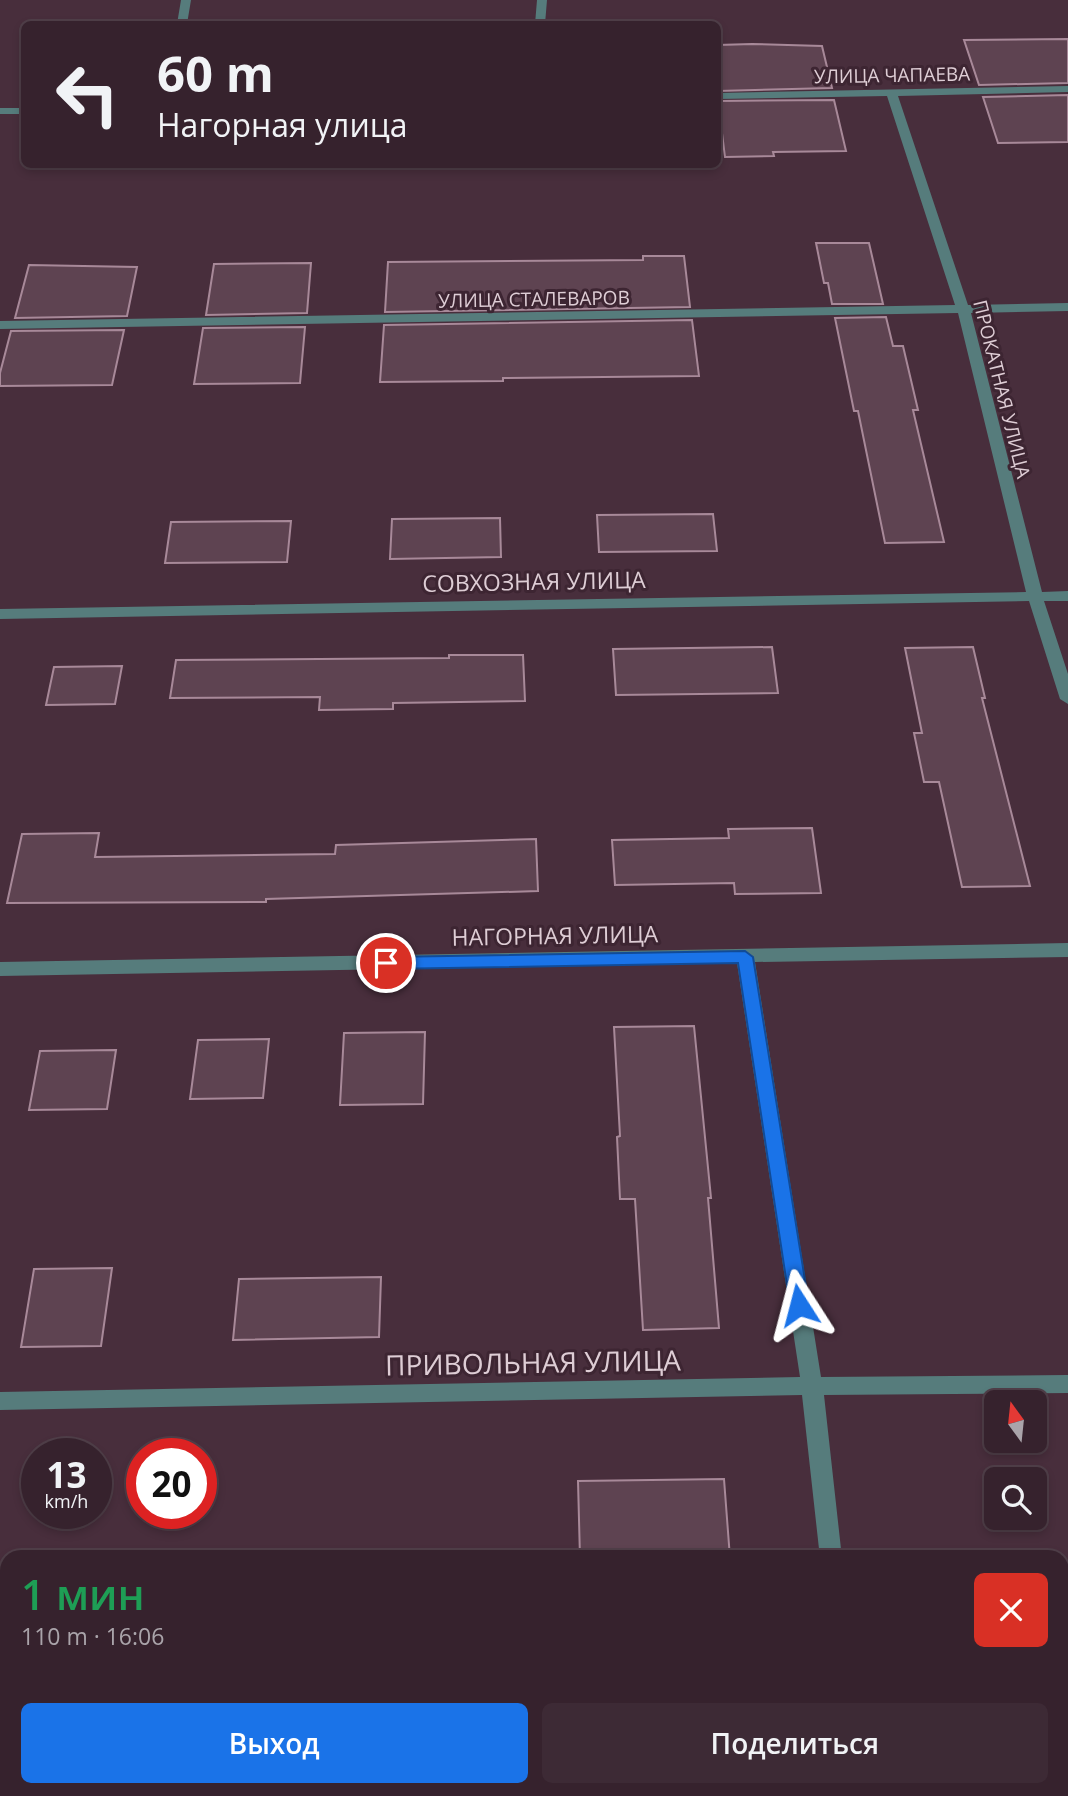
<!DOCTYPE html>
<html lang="ru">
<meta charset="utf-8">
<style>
:root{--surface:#36222d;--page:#3d2a35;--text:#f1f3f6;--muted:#aaa4aa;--line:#503f49;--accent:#1a73e8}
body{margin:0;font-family:"Open Sans",sans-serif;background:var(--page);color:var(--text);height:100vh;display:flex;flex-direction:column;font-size:26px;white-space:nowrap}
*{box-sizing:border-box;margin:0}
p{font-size:23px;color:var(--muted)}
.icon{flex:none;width:38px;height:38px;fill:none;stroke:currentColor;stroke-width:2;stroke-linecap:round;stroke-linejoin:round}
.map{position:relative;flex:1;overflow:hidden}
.panel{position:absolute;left:0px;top:1550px;width:1069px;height:247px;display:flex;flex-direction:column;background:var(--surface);border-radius:21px 21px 0 0;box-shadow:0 4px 10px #0003,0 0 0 2px var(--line)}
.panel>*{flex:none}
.top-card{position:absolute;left:21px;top:21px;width:700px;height:147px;border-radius:10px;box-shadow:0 4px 10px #0003,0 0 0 2px var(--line);background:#36222d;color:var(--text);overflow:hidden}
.needle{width:46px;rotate:345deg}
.buttons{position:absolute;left:984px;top:1390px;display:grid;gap:14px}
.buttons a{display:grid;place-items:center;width:63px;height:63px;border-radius:10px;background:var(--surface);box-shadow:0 4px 10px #0003,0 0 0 2px var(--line);font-size:35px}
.speed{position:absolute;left:21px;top:1438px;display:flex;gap:14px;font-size:35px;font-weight:700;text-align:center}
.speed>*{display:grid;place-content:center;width:91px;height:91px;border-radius:50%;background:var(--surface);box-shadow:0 4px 10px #0003,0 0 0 2px var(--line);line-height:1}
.speed small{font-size:18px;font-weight:400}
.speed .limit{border:10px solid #d22;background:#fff;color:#111}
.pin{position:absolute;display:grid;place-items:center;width:60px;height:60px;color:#fff;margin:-30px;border:4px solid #fff;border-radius:50%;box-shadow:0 2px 7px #0007}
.me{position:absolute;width:77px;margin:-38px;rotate:351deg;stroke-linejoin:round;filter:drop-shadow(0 0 5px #0008)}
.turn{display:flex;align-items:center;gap:24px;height:147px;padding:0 21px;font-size:32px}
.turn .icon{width:91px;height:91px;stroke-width:2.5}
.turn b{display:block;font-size:49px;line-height:60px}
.round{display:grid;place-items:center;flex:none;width:74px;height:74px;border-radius:10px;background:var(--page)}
.head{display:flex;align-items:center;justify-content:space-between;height:119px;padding:0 21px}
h1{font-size:42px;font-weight:600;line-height:52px;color:#1e9e55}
.action{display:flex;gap:14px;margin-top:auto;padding:14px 21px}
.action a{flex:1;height:80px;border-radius:10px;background:var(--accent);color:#fff;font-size:28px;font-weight:600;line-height:80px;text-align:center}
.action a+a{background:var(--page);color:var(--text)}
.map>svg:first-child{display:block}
.building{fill:#5e4351;stroke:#a88999;stroke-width:2}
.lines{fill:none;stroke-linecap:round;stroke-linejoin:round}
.minor{fill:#567c7c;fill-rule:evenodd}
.route{fill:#1a73e8;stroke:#114b97;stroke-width:2}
.labels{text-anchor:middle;stroke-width:6;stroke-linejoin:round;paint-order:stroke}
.far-street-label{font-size:19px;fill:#decdd5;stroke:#3d2532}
.street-label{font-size:23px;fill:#decdd5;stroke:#3d2532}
.near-street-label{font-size:28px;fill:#decdd5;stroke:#3d2532}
</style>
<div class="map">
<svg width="1068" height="1796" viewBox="0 0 1068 1796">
<rect width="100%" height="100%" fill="#482e3c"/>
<path class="building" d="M1068,39V83L979,85L964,40Z
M752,44L822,46L832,88L718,91V45Z
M1068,95V142L998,143L983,97Z
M834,100L846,151L773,152L774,156L725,157L718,101Z
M816,243H869L883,304H832L828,283H824Z
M643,256H684L690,307L385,312L388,262L643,260Z
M311,263L307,313L206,315L214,264Z
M29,265L137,267L127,316L15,318Z
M886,317L893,346H903L918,410H913L944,542L885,543L858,411H854L835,318Z
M692,320L699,376L503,378V381L380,382L384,325Z
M305,327L300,383L194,384L203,328Z
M124,330L112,385L0,386V373L11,331Z
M713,514L717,551L599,552L597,515Z
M500,518L501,557L390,559L392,519Z
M291,521L287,562L165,563L171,522Z
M772,647L778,693L616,695L613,649Z
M973,647L985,698H982L1030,886L962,887L939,782H924L914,733H922L905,648Z
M449,655H523L525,701L393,703V709L319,710L320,697L170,698L176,660L449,658Z
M122,666L115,704L46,705L54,667Z
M812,828L821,893L735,894L734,883L615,885L612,840L729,838L728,829Z
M99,833L95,857L335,854L336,845L536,839L538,891L266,899V902L7,903L22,834Z
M694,1026L711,1198H708L719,1328L643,1330L635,1199H620L617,1137L620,1136L614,1027Z
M425,1032L423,1104L340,1105L344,1033Z
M269,1039L263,1098L190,1099L198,1040Z
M116,1050L107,1109L29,1110L40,1051Z
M112,1268L101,1346L21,1347L34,1269Z
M381,1277L379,1337L233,1340L239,1279Z
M724,1479L730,1558H580L578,1481Z"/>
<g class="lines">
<path class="minor" d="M181,0H191L187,24H177Z
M537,0H547L545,24H535Z
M1068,86V92L898,96L968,305L1068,303V311L971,313L1042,592L1068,591V601H1044L1068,674V704L1060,699L1029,601L0,619V609L1026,592L958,313L0,329V321L955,305L887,96L718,99V93Z
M0,108H24V114H0Z
M1068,943V957L755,962L821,1377L1068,1375V1393L824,1395L842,1558H820L802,1395L0,1410V1392L800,1377L737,963L0,976V962Z
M844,1790H868V1796H844Z"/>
</g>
<path class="route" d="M745,951L753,957L809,1305L806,1311L799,1313L793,1311L790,1305L738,963L386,969L378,963L386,957Z"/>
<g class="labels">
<g class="far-street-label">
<text transform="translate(892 75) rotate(-1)" y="7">УЛИЦА ЧАПАЕВА</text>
<text transform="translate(534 299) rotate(-1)" y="7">УЛИЦА СТАЛЕВАРОВ</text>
<text transform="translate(1002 389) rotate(76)" y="7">ПРОКАТНАЯ УЛИЦА</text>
</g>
<g class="street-label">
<text transform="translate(534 582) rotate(-1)" y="8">СОВХОЗНАЯ УЛИЦА</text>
<text transform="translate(555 936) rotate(-1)" y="8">НАГОРНАЯ УЛИЦА</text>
</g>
<g class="near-street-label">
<text transform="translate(533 1363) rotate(-1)" y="10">ПРИВОЛЬНАЯ УЛИЦА</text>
</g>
</g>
</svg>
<div class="buttons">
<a><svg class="needle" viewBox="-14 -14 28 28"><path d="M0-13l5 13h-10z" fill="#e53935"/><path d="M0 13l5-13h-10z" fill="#aaa4aa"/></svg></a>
<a><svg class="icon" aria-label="search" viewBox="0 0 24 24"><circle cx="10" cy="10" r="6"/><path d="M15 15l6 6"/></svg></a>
</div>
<div class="speed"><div>13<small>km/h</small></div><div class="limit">20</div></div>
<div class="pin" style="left:386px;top:963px;background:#d93025"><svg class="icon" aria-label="arrive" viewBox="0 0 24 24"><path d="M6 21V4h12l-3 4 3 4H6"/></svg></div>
<svg class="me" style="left:799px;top:1305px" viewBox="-20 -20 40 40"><path d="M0-17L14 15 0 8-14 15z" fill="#1a73e8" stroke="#fff" stroke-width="4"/></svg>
<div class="top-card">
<div class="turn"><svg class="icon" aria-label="left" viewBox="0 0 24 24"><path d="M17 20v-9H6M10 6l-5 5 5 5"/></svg><div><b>60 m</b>Нагорная улица</div></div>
</div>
<section class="panel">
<div class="head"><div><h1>1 мин</h1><p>110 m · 16:06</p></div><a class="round" style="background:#d93025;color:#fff"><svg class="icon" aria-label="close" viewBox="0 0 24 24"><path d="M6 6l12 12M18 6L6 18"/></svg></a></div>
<div class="action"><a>Выход</a><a>Поделиться</a></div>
</section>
</div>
